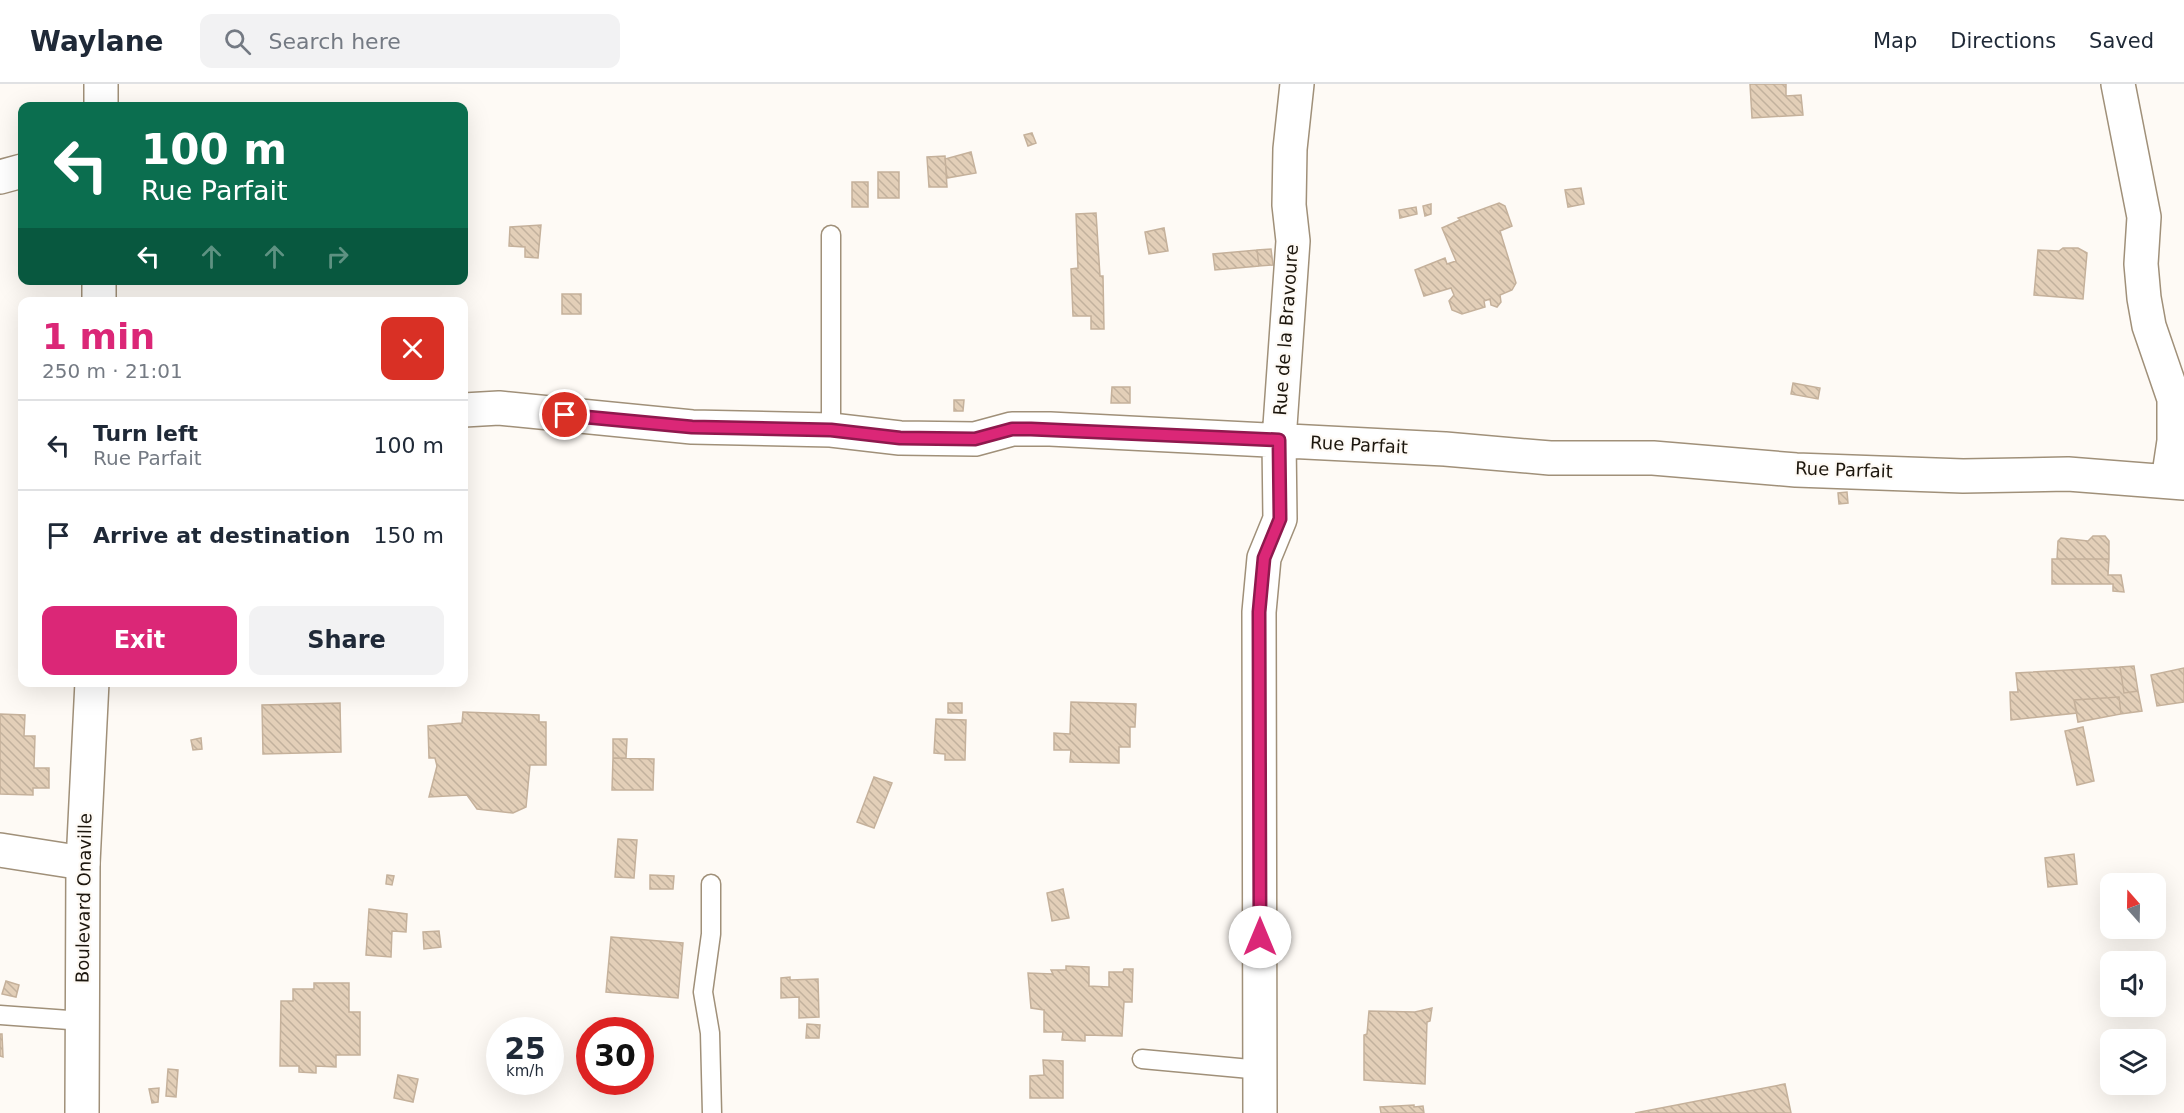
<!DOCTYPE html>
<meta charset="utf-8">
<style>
:root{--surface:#fff;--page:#f2f2f3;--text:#1f2937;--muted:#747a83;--line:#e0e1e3;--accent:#db2777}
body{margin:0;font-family:"DejaVu Sans",sans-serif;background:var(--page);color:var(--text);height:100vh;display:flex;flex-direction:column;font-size:22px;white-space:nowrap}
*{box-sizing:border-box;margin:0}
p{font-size:20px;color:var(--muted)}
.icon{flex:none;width:33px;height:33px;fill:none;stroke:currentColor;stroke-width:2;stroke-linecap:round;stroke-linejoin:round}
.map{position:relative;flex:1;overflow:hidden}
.details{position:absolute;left:18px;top:213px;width:450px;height:390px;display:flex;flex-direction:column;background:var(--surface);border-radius:12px;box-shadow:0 6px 24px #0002}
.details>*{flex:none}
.top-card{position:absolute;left:18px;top:18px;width:450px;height:183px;border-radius:12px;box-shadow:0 6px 24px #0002;background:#0b6e4f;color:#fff;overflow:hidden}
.needle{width:39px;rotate:340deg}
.fabs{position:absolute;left:2100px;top:789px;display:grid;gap:12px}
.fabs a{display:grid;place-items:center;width:66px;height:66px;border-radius:12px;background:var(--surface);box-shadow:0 6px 24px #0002;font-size:30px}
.speed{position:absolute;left:486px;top:933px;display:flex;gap:12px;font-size:30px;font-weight:700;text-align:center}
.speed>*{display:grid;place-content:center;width:78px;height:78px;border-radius:50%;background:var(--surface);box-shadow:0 6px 24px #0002;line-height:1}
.speed small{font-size:15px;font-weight:400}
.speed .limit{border:9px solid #d22;background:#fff;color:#111}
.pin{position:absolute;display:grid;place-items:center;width:51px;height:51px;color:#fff;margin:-26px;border:3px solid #fff;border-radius:50%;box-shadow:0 2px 6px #0007}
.me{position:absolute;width:66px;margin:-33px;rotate:0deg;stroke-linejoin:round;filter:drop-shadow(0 0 4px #0008)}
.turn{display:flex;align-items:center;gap:21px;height:126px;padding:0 24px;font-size:27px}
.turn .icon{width:78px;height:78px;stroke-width:2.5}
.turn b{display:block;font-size:42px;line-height:51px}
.lanes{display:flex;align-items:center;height:57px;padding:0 24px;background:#0003;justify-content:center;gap:30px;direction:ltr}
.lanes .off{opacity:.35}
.round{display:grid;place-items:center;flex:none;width:63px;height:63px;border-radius:12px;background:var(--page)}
.summary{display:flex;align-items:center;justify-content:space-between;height:102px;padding:0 24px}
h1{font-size:36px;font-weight:800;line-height:45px;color:var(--accent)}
.cta{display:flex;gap:12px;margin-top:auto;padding:12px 24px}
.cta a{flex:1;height:69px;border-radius:12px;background:var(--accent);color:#fff;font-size:24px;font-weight:800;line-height:69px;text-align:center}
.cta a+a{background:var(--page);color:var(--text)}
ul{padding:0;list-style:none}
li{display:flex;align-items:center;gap:18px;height:90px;padding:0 24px;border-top:2px solid var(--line)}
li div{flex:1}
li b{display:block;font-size:22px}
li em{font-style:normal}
header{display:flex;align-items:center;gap:36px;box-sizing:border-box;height:84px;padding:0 30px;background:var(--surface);border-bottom:2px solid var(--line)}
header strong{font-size:28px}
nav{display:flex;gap:33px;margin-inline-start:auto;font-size:21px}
.search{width:420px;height:54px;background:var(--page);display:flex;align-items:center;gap:15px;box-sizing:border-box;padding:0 21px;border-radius:12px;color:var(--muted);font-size:22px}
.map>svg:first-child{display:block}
.building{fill:url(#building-back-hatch);stroke:#c5b19b;stroke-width:1.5}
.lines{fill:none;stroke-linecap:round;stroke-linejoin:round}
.lane-casing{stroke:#a09079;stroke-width:21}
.street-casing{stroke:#a09079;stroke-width:36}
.secondary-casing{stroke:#a09079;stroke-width:36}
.lane{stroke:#fff;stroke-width:18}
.street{stroke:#fff;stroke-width:33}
.secondary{stroke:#fff;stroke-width:33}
.route-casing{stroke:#8e194d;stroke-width:15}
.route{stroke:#db2777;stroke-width:10}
.labels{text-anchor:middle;stroke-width:4.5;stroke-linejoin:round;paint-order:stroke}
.street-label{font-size:18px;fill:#1c160d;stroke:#fefaf5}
</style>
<header>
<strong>Waylane</strong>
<div class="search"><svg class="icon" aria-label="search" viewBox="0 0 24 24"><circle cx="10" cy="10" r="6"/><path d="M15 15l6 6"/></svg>Search here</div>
<nav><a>Map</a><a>Directions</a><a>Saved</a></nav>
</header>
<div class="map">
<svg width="2184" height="1029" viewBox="0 0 2184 1029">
<defs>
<pattern id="building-back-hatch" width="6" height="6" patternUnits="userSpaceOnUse" patternTransform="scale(1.5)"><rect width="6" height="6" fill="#e3cfb8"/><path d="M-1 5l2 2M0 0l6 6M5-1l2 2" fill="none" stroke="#c2b19d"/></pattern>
</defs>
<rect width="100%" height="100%" fill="#fefaf5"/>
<path class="building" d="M1750,0H1786V12L1801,11L1803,31L1752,34Z
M1032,49L1036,59L1028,62L1024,51Z
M971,68L976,89L947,94L945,75Z
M945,72L947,103H929L927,73Z
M878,88H899V114H878Z
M852,98H868V123H852Z
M1581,104L1584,120L1568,123L1565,106Z
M1499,119L1505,122L1512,142L1500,147L1516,199L1512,206L1500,211L1501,218L1497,223L1491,221L1490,215L1484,217L1485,223L1462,230L1452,226L1449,217L1454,211L1451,204L1424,212L1415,186L1445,174L1447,180L1456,177L1442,144L1460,136L1458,134Z
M1431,120V130L1425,132L1423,122Z
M1416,123L1417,130L1400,134L1399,126Z
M1096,129L1100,192H1103L1104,245H1091V232H1073L1071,185L1078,184L1076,130Z
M541,141L538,174L525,173V163L509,162L510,143Z
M1164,144L1168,167L1149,170L1145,148Z
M2063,164H2078L2087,169L2083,215L2034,211L2038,166L2059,167Z
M1271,165L1273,181L1259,182L1257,166Z
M1257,166L1259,182L1215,186L1213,170Z
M562,210H581V230H562Z
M1793,299L1820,304L1818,315L1791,310Z
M1112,303H1130V319H1111Z
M954,316H964L963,327H954Z
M1847,408L1848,419L1839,420L1838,409Z
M2093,452H2105L2109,457V475H2057L2058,457L2061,454L2088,457Z
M2052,475H2109L2108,491H2121L2124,508L2113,507V500H2052Z
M2134,582L2138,607L2124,609L2120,583Z
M2120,583L2124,609L2138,607L2142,627L2121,630L2119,613L2074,616L2077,629L2011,636L2010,608H2018L2016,589Z
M2184,584V618L2157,622L2151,591Z
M2119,613L2121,630L2078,638L2074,616Z
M1071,618L1136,620L1135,643H1130V663H1119V679L1070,678L1071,666H1054V649L1070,650Z
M340,619L341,668L263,670L262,621Z
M948,619H962V629H948Z
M463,628L539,631V638H546V681H530L526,723L513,729L477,725L467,711L429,713L437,682L435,674H429L428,642L462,639Z
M0,630L25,631L24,652H35L34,684H49V704H33V711L0,710Z
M936,635L966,636L965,676H945V670L934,669Z
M2083,643L2094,697L2077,701L2065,647Z
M201,654L202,665L193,666L191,656Z
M613,655H627L626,674H613Z
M613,674L654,675L653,706H612Z
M874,693L892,699L874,744L857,738Z
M618,755L637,756L634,794L615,793Z
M2074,770L2077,800L2048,803L2045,774Z
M387,791L394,792L392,801L386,800Z
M650,791L674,792L673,805H650Z
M1063,805L1069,834L1052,837L1047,809Z
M369,825L407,830L406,848L392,847L391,873L366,871Z
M439,847L441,863L424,865L423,848Z
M611,853L683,859L678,914L606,908Z
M1066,882L1089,883V902L1109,903V888H1123L1124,885H1133L1132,918H1124L1122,952L1085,951V957L1062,956L1063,948H1044V926L1031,924L1028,889L1053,890L1051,886H1066Z
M790,893V896L818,895L819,933L799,934V913L781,914V894Z
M6,897L19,901L16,913L2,910Z
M314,899H349V928H360V971H336V983L316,982V989L299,988V982H280L281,917H293V905H314Z
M1432,924L1430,937L1427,938L1425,1000L1364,996V951L1367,950L1369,927L1415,928Z
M807,940L820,941L819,954H806Z
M0,950H2L3,973L0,972Z
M1043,976L1063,977V1014H1030V992L1044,991Z
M168,985L178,986L176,1013L166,1012Z
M398,991L418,995L413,1018L394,1014Z
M1785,1000L1791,1029H1635Z
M159,1004L158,1018L152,1019L149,1005Z
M1414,1021V1023L1423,1022L1424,1029H1381L1380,1023Z"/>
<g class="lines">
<g class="lane-casing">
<path id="lane" d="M831,346V151
M711,800V850L703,908L710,949L712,1029
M0,931L83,937
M1142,975L1261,986"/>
</g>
<g class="street-casing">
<path id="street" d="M2118,0L2144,133L2141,180L2144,214L2149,242L2174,315V357L2168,397
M0,93L22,87
M464,326L499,324L692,343L831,346L900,354L975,355L1012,345H1050L1445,365L1550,374H1653L1796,386L1963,392L2068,390L2184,399
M0,766L83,779
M1260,1029L1259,528L1264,474L1280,435L1279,356L1293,157L1289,121L1290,65L1297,0"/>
</g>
<g class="secondary-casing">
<path id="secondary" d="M101,0V22
M99,218V196
M82,1029L83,779L92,598"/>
</g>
<use href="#lane" class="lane"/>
<use href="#street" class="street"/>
<use href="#secondary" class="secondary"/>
</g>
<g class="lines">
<g class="route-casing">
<path id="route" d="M565,331L692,343L831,346L900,354L975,355L1012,345H1031L1279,356L1280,435L1264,474L1259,528L1260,853"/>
</g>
<use href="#route" class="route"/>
</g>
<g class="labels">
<g class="street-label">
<text transform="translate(1286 246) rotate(-86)" y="6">Rue de la Bravoure</text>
<text transform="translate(1359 361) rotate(3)" y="6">Rue Parfait</text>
<text transform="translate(1844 386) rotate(2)" y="6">Rue Parfait</text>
<text transform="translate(84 814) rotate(-89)" y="6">Boulevard Onaville</text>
</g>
</g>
</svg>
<div class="fabs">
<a><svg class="needle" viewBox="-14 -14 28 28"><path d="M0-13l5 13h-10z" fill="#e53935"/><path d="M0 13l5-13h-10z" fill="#747a83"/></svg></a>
<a><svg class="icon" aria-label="sound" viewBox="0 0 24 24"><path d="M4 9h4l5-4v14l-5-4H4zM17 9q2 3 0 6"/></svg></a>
<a><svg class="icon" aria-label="layers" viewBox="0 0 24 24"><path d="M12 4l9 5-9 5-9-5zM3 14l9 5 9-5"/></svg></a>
</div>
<div class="speed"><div>25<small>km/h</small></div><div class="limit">30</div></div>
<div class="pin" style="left:565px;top:331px;background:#d93025"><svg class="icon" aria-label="arrive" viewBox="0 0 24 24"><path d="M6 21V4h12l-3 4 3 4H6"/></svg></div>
<svg class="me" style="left:1260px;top:853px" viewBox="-20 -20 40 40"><circle r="19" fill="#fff"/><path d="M0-13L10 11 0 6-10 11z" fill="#db2777"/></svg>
<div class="top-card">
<div class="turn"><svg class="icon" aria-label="left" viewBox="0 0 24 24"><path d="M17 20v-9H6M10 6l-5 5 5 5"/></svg><div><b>100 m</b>Rue Parfait</div></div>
<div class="lanes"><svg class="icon" aria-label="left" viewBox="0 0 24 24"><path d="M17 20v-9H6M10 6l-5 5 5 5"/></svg><svg class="icon off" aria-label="ahead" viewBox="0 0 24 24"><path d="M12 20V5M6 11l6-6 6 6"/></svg><svg class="icon off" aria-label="ahead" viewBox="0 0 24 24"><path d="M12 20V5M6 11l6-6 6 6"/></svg><svg class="icon off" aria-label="right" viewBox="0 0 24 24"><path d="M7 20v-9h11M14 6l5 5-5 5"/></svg></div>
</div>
<section class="details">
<div class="summary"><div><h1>1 min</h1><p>250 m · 21:01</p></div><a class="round" style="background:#d93025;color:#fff"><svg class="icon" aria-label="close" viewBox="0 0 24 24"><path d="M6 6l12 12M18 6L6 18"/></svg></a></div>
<ul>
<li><svg class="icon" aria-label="left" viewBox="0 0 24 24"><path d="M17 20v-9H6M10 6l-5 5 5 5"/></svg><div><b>Turn left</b><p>Rue Parfait</p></div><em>100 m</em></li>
<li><svg class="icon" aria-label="arrive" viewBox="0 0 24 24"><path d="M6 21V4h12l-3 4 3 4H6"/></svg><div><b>Arrive at destination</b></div><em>150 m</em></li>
</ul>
<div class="cta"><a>Exit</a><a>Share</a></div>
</section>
</div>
